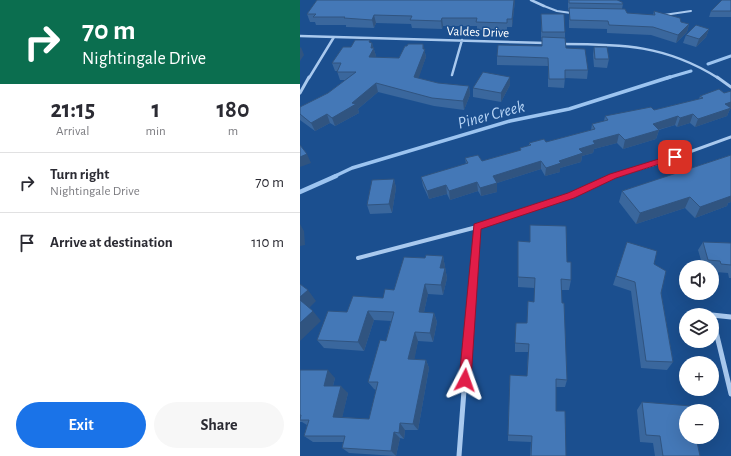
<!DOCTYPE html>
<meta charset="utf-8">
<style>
:root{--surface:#fff;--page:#f7f7f7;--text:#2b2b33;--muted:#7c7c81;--line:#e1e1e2;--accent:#1a73e8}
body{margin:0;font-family:"Alegreya Sans",sans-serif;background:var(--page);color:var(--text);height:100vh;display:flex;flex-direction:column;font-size:15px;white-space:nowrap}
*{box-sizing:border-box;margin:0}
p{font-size:13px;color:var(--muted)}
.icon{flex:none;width:22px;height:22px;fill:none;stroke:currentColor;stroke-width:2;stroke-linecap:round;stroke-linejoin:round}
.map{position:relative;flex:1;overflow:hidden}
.drawer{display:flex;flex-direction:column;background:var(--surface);width:300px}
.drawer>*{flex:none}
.guide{background:#0b6e4f;color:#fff;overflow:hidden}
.buttons{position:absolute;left:379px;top:260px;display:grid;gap:8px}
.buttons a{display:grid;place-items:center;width:40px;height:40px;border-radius:50%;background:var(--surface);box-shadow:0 4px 16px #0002;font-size:20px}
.pin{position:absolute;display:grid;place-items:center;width:34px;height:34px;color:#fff;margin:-17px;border-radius:8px;box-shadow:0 2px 6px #0006}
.me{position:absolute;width:44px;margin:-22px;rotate:4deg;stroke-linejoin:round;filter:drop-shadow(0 0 3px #0008)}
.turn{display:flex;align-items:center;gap:14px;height:84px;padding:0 16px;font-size:18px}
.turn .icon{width:52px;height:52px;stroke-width:2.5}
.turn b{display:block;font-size:28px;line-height:34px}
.eta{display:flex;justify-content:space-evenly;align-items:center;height:68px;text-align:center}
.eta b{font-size:24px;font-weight:700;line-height:28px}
.cta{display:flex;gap:8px;margin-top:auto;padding:8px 16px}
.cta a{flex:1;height:46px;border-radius:24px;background:var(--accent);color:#fff;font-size:16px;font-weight:700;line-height:46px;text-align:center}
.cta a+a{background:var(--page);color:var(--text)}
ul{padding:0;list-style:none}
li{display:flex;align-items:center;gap:12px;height:60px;padding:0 16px;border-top:1px solid var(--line)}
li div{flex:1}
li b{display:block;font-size:15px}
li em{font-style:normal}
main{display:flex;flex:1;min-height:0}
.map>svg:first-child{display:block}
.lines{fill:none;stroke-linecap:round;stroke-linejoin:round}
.stream-far2{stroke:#9cc4f0;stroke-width:3}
.stream-far1{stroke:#9cc4f0;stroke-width:3.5}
.stream{stroke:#9cc4f0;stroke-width:4.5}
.lane{stroke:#a9c9ee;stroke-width:2}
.street-far3{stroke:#a9c9ee;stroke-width:2.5}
.street-far2{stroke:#a9c9ee;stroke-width:3}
.street-far1{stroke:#a9c9ee;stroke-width:4}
.street{stroke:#a9c9ee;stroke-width:5}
.wall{fill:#3a679d}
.shaded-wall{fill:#305480}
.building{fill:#4478b7;stroke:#305480}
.route{fill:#e11d48;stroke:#92132f}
.labels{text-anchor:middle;stroke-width:3;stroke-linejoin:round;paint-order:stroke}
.far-street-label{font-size:13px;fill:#fff;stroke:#1b4f8f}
.water-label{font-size:17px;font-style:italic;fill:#b5d3f5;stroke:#1b4f8f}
</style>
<main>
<section class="drawer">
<div class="guide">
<div class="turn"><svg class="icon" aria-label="right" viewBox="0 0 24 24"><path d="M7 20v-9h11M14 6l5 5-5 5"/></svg><div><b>70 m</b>Nightingale Drive</div></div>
</div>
<div class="eta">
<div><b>21:15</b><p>Arrival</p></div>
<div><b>1</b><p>min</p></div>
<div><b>180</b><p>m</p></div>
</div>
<ul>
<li><svg class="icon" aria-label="right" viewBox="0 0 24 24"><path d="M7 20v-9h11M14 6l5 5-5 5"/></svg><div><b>Turn right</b><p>Nightingale Drive</p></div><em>70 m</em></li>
<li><svg class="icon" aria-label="arrive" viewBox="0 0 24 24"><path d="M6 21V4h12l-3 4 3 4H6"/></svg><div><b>Arrive at destination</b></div><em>110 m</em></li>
</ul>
<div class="cta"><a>Exit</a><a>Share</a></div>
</section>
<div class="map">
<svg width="431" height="456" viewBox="0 0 431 456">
<rect width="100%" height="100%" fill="#1b4f8f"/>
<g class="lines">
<path class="stream-far2" d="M408,64L431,56
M367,78L391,71"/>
<path class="stream-far1" d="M33,177L52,168L210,121L269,109L370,77"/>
<path class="stream" d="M0,192L36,176"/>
<path class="lane" d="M244,6L257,11L271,13
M364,15L391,11"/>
<path class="street-far3" d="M231,0L244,6
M0,36L246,43
M262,44C322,44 366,45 418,78
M152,75L162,40
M9,78L34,37"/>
<path class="street-far2" d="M417,77L431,87
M0,93L9,77
M312,177L362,162L431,137"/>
<path class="street-far1" d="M58,258L177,227L271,196L314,176
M171,300L177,227"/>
<path class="street" d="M431,317L412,315L431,394
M159,456L171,299"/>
</g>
<path class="wall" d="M17,0H215L212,27H207V31L177,30V26H143L142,29L112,28L111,24L76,23L74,28L46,27V25H16L15,22H10L7,14Z
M268,0H317L323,4L322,9L327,13L353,15L354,11L381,22L389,24L387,32L376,43L351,35L307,33V29L269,28V10H268Z
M431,0V17H409L411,11Z
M241,14L265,32V38L266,48L288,70L287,79L265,78L264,88L248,87V66L197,65V56L242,46V40H241Z
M409,29L406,37L396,47L383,43L386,35Z
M71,43H72L76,56L75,57L99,58L123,44L126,57L118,78L138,83L169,86L170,95L164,110L134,106L78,92L58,109L59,113L35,126L30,123L15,131L0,120V107L28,93L45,80H40L37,71H35L32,63L51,47Z
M294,47L309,59L307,68L294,67L293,55Z
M210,85L201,102L173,97V88Z
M400,96L430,109L427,116L395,127L390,123L377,127L375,125L359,130L356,139L323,149L317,143L294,149L293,153L282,156L281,162L260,168V172L245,176L241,169L197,183V192L181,196L178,191L150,200L147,194L129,199L123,186L121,177L166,164L165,158L182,161L220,151V148L229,146V143L246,142L291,130L292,124L304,121L305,116L354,110L399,99Z
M431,155V202L428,203L427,206L395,218L385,208L336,224L319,202L322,191Z
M94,179L96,188L92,213L70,214L67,205Z
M218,241L267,262L271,280L269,290H262V303L267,380L265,387H256V411L266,456H230L231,442L208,441V435L227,376L228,352H215V343L227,323L234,302V288L218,287Z
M327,242L354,264L361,293L373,362L367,370L341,368L331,291L313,285Z
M403,242L431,243V278H429L428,273L416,272L415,269H412V267H403L398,250Z
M143,256L147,278L143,295L128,294L124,312L134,313L137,322L133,342L118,341L114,359L126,360L129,368L118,430H105L104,439L100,438L96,456L49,453L42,448L43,442H13L4,436L7,425L2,422H0V371L35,378L33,386L48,393L42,417L69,419L76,390L74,389L68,382L86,341L91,321L74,320L64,351L24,348L17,340L47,312L83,298L94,290L125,258Z
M342,402L400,456H355L353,443L340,442L337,410Z"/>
<path class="shaded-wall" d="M214,0H215L212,27V19Z
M74,15L76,23L74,28L72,20Z
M142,18L143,26L142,29L141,21Z
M389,24L387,32L376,43L378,35Z
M409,29L406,37L396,47L399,39Z
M70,40L71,45L72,43L76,56L71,65L69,57V42Z
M123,44L126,57L116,86L114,77L123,49Z
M1,47L4,55L0,61V48Z
M210,77V85L201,102V93Z
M76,83L78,92L58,109L59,113L35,126L32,118L52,103Z
M169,86L170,95L164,110L163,101Z
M431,102V109H430L427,116L395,127L398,119L425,104Z
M27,114L30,123L15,131L11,123Z
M393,114L390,123L377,127L380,118Z
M378,116L375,125L350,132L353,124Z
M359,130L356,139L323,149L325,140Z
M319,134L317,143L294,149L293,153L282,156L281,162L260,168V172L245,176L246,168L279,149L293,141Z
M7,154L11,163L0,167V157Z
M241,161V169L197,183V192L181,196L180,188L193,176Z
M94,179L96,188L92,213L89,204Z
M177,182L178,191L150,200L149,191Z
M146,185L147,194L129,199L127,191Z
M431,193V202L428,203L427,206L395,218L400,207Z
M390,197L385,208L336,224L340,213Z
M0,224L4,231L5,245L0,246Z
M143,256L147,278L143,295L141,285L140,268Z
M125,284L128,294L122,321L119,312Z
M8,290L16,301L7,310L0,301V297Z
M13,311L21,321L0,341V323Z
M68,311L74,320L64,351L58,342Z
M134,313L137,322L133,342L130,333Z
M115,332L118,341L113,367L108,359Z
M126,360L129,368L118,430L113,424Z
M28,370L35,378L31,393L24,386Z
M41,386L48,393L41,423L33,417Z
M100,423L105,430L104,439L99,433Z
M94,432L100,438L96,456L91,451Z"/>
<path class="building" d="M17,0H214L212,19H207V23L176,22L177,18H142L141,21L110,20L112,16L74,15L72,20L44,18L45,17H13L16,14H7Z
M269,0H317L322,2L323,4L269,3Z
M422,0H431V11H411Z
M269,8L325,9L327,13L355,15L354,11L380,18L381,22L389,24L378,35L353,27L309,25L308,21L270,20Z
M241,14H264L265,32H242Z
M396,25L409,29L399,39L386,35Z
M242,37L265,38L266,48L285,49L288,70H265V79H249L248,58L197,56L198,45L242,46Z
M55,40H70L69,42L72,43L71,48H74L69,57L99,58L105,46H107L108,44H123V49H125L114,77L138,83L169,86L163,101L132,98L76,83L52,103L56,104L32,118L27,114L11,123L0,114V107L28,93L56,72H37L41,63H32L43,47H51Z
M294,47H307L309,59H295Z
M183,72L210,77L201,93L173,88Z
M419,89L424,93L431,91V102L425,104L431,108L398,119L393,114L380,118L378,116L353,124L359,130L325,140L319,134L293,141L295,144L279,149L283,153L259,161L261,163L246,168L241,161L193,176L197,183L180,188L177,182L149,191L146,185L127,191L121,177L168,163L165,158L178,155L182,161L221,150L220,148L231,145L229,143L244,139L246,142L295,129L292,124L308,120L305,116L351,107L354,110L403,98L400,96Z
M0,145L7,154L0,157Z
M431,155V196L400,207L390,197L340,213L322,191Z
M94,179L89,204L67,205L72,180Z
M230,225L266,226L267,262H271V280L261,279L262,303H264L267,380L256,379V411H265L266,456H231L232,436L208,435L210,375L227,376L229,344L215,343L216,323H227L228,301L234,302L235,278L218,277V241L230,242Z
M327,242L357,251L354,264L366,271L361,293L373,362L346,361L335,282L316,276Z
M403,242L431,243V265L421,264L420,261L408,260Z
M126,255L143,256L140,268H145L141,285L125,284L119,312L134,313L130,333L115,332L108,359L126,360L113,424L100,423L99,433L94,432L91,451L42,448L45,436H4L9,420H0L1,415H0V370H28L24,386H41L33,417L69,419L78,382H68L80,340L86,341L94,312L68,311L58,342L17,340L28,311L47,312L53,296L83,298L85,289L94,290L104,257L125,258Z
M0,284L8,290L0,297Z
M0,300L13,311L0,323Z
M342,402L391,406V411H386V437H396L400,456H363L360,436L346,435Z"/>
<path class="route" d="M375,154L379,157L378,158L316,178L274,198L181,229L171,380L169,384L165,385L161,384L159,380L174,224L268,193L310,174Z"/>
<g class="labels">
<g class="far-street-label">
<text transform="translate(178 31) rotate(2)" y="5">Valdes Drive</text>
</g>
<g class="water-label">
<text transform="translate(191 114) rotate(-15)" y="6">Piner Creek</text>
</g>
</g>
</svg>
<div class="buttons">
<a><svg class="icon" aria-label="sound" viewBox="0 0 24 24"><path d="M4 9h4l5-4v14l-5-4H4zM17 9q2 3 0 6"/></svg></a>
<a><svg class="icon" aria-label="layers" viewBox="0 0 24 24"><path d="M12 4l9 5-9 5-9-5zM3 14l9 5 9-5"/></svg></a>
<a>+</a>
<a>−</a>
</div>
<div class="pin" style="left:375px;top:157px;background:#d93025"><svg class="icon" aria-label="arrive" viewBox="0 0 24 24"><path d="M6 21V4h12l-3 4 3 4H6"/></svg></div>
<svg class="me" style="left:165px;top:380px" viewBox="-20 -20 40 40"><path d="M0-17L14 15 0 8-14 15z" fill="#e11d48" stroke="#fff" stroke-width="4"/></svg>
</div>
</main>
